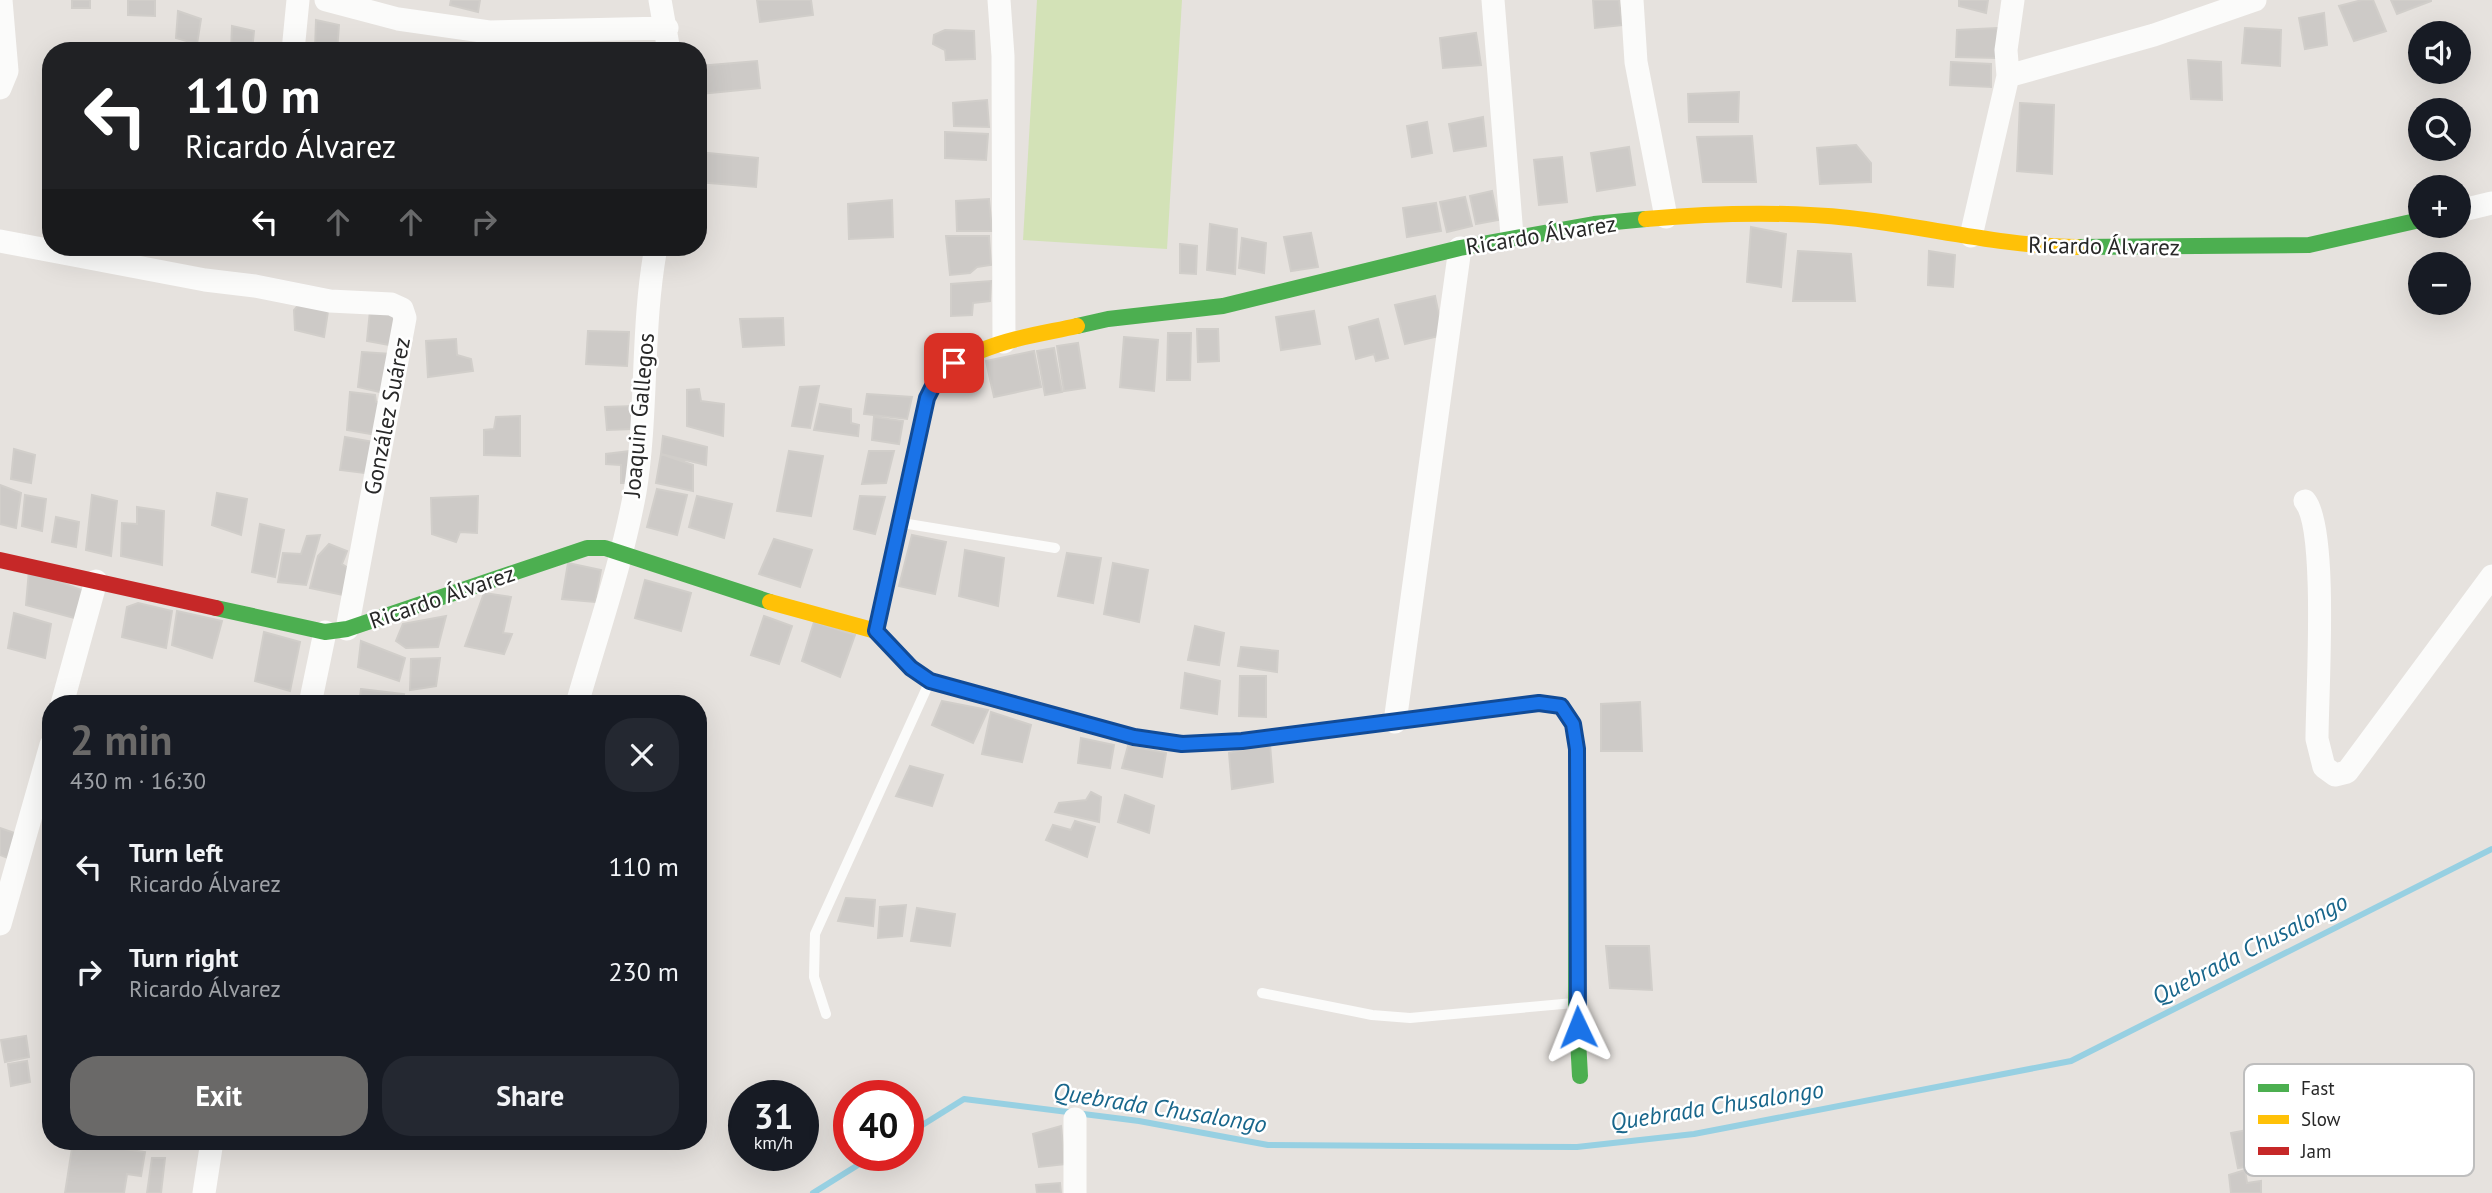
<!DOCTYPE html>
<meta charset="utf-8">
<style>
:root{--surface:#171b24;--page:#242831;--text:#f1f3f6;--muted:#9ea1a6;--accent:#6a6968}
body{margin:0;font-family:"PT Sans",sans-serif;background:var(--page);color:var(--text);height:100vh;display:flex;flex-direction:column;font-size:26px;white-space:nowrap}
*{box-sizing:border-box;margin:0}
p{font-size:23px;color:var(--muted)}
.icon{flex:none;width:38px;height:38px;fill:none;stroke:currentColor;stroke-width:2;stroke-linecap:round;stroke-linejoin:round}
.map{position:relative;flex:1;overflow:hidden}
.side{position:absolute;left:42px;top:695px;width:665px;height:455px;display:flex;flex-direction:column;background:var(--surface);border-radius:28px;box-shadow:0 7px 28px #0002}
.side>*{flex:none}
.guide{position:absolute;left:42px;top:42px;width:665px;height:214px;border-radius:28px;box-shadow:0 7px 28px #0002;background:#202124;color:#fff;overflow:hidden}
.tools{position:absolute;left:2408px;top:21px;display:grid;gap:14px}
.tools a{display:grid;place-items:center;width:63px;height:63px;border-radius:50%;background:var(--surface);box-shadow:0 7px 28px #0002;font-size:35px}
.speed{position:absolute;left:728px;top:1080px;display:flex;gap:14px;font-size:35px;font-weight:700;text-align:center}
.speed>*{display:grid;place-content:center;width:91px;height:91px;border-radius:50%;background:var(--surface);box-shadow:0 7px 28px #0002;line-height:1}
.speed small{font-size:18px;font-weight:400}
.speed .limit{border:10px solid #d22;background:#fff;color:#111}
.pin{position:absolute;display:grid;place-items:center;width:60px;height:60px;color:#fff;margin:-30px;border-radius:14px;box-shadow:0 4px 10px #0006}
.me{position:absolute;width:77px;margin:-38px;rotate:358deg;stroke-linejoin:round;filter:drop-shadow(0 0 5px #0008)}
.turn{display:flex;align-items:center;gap:24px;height:147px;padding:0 28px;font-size:32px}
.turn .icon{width:91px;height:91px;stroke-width:2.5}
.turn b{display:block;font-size:49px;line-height:60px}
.lanes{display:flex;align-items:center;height:66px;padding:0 28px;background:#0003;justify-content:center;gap:35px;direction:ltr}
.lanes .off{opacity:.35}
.round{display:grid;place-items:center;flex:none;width:74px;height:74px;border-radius:28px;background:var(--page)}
.head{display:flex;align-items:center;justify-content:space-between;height:119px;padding:0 28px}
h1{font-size:42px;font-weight:600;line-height:52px;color:var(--accent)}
.action{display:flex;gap:14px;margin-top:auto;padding:14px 28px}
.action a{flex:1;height:80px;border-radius:28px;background:var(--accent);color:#fff;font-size:28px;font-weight:600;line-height:80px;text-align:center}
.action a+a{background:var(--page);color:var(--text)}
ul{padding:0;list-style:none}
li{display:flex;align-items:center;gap:21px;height:105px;padding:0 28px}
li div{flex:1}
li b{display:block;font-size:26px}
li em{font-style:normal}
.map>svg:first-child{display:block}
.pitch{fill:#d3e2b7}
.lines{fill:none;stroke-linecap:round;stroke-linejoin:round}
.stream{stroke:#97d0e2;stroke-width:6}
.building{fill:#cdcac7;stroke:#d1ceca;stroke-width:2}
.lane{stroke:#fbfbfa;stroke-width:10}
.street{stroke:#fbfbfa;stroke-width:23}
.fast{stroke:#4caf50;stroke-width:16}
.slow{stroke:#ffc107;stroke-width:16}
.jam{stroke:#c62828;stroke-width:16}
.route-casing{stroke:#114b97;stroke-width:18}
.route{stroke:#1a73e8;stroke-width:12}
.labels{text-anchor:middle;stroke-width:5;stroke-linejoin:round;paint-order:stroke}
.street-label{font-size:23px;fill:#282828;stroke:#fff}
.water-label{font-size:24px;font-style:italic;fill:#18668b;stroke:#fff}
.key{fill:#fff;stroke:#bebebe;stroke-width:2}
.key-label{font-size:19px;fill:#282828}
</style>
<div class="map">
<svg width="2492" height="1193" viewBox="0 0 2492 1193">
<rect width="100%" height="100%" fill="#e6e2de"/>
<path class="pitch" d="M1037,0H1182L1167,249L1023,240Z"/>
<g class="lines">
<path class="stream" d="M908,1134L964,1099L1139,1121L1268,1145L1577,1147L1694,1134L2071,1061L2492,849
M813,1193L874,1155"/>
</g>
<path class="building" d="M72,0H90V8H72Z
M128,0H155V16L128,15Z
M451,0H480L478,12L450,5Z
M757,0H811L813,15L760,22Z
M1593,0H1619L1622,25L1595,28Z
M1959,0H1988L1986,13L1959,6Z
M2362,0H2373L2386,31L2354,41L2339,6Z
M2391,0H2431V1L2397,14Z
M178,11L201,19L197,44L176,38Z
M2324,13L2327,45L2305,49L2299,18Z
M316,20L339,25L337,51L315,49Z
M232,26L254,31L252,51H231Z
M1997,28V58L1956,57L1957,30Z
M2245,28L2281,30L2280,66L2242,63Z
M945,30L974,31L975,59L946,60L945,50L933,44L934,35Z
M1476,33L1481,65L1443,68L1440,38Z
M2188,60L2221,62L2222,100L2191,99Z
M757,61L760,88L701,94L699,66Z
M1951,62L1991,64V87L1950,85Z
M1739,92L1738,122H1689L1688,94Z
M987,100L989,127L954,126L953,103Z
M2020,103L2054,105L2052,174L2017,171Z
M1483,117L1486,146L1454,151L1449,124Z
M1427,122L1432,153L1412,157L1407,126Z
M945,132L988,134L986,160L945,158Z
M1752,136L1756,182H1703L1697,137Z
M1856,145L1871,163V182L1820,184L1817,148Z
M1629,147L1635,185L1597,191L1591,153Z
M698,152L758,158L756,187L698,182Z
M1562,157L1567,202L1539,205L1534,160Z
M1492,191L1498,220L1476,224L1470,196Z
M1465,197L1472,226L1447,232L1440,202Z
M989,199L992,231H957L956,201Z
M892,200L893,237L849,239L848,204Z
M1436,203L1441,231L1407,237L1403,208Z
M1210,224L1237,229L1235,274L1207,270Z
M1751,227L1786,234L1781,287L1747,282Z
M1311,233L1318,267L1291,271L1284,237Z
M946,236H989L991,265L977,267L970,273L950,275Z
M1242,238L1266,243L1264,273L1239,268Z
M1180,244L1197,246L1196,274L1180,273Z
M574,247H628V252L574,248Z
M1798,251L1851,254L1855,301H1793Z
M1929,251L1955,255L1953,287L1928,285Z
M991,281L990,301L973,303L972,315L951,316V284Z
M1435,296L1443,335L1405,344L1395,305Z
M301,302L329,305L324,337L295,330L294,310Z
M390,310L399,320L395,346L367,341L370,311Z
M1314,311L1320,344L1281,350L1276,317Z
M783,318L784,345L743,347L740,319Z
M1378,319L1388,358L1376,361L1374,354L1356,359L1349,327Z
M1197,329H1218L1219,361L1198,362Z
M588,331L629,332L627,366L586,364Z
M1168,333H1191L1190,380H1167Z
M1124,337L1158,340L1154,391L1120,387Z
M456,339L457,355L471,359L473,371L428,377L426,341Z
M1078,343L1085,388L1064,391L1057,346Z
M1054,348L1062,392L1045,395L1037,351Z
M1034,351L1041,387L994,397L986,361Z
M362,352L391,354L384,393L358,387Z
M819,386L810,428L792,426L800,387Z
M699,389L701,401L724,404L723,436L687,426V390Z
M350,392L375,395L376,402L382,403L377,435L347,430Z
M867,394L912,397L907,419L864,414Z
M820,404L851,409V423L859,425L858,436L814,430Z
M635,406L633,429L607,430L605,407Z
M520,416V456L484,455V430L494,429L496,417Z
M874,417L903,421L899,444L872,440Z
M663,436L707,447L706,465L661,454Z
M345,437L374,442L372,474L340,470Z
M14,449L35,455L31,483L11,479Z
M631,451L630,483H621V465L606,464V454Z
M789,451L823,456L811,516L777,511Z
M869,451H894L886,483L862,484Z
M661,454L693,465V491L656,483Z
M0,485L21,493L16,528L0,524Z
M657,489L687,495L677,535L647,527Z
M217,493L247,499L241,535L212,525Z
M25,495L46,499L42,531L22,526Z
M92,495L117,501L111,556L86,550Z
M478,496L477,533L460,532L456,542L432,534L431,498Z
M697,496L732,504L724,538L689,527Z
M860,496L885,497L875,534L854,529Z
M137,507L164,511L162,565L121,556L122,523L137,524Z
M56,517L79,522L76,547L52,542Z
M260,524L284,530L275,577L252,572Z
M320,535L306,585L278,582L283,553L301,554L307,536Z
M912,535L946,542L935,594L899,586Z
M774,539L812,550L800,587L759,574Z
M329,544L347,551L342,564L351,570L348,596L310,588L318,556Z
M965,550L1004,558L998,606L959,596Z
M1067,553L1101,558L1093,603L1058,596Z
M568,563L601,570L595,602L562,599Z
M1113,563L1148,570L1139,622L1104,614Z
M29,570L81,590L78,619L26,605Z
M645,580L691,593L681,631L635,618Z
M484,593L511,597L503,633L512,634L504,654L465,646Z
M138,603L172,611L166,648L122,637L127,607Z
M177,611L222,621L212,658L172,645Z
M14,613L51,624L45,658L8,648Z
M446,616L438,647L406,648L396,641L403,624Z
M764,616L792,626L779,664L751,655Z
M814,622L855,635L840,677L802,661Z
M1195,626L1224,633L1219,665L1188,660Z
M264,632L300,642L290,691L255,681Z
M361,641L405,658L399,681L358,667Z
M1241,647L1278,651L1277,672L1238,666Z
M440,658L436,686L410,690L411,659Z
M1185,673L1220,681L1217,714L1181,708Z
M1240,676H1266V717L1239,716Z
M361,689L404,694L402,704H359Z
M942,701L988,710L973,743L932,725Z
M1640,702L1642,751H1601V704Z
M991,712L1031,725L1022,762L982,754Z
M1081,738L1114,745L1110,768L1078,763Z
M1270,744L1273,782L1232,789L1229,753Z
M1128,746L1166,753L1162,777L1122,768Z
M910,766L943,775L932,806L896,796Z
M1091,792L1101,797L1099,822L1055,812L1059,803L1086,800Z
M1125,795L1154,806L1149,833L1118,822Z
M1075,821L1095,827L1087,857L1046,840L1053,825L1071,830Z
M0,828L20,835L13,860L0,855Z
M846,898L875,900L873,926L838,921Z
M906,905L902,936L878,938L880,907Z
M917,908L955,914L950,946L911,941Z
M1606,946H1649L1652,990L1610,988Z
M26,1036L29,1057L5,1062L1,1040Z
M27,1061L30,1082L11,1086L8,1064Z
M1061,1126L1065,1164L1039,1167L1033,1134Z
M2258,1128L2264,1164L2238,1168L2231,1133Z
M73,1142L145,1152L141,1176L127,1174L124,1193H65Z
M152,1158H165L161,1193H147Z
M2245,1170L2247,1183L2261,1181V1193H2231L2229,1175Z
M1060,1183L1061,1193H1037L1036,1185Z"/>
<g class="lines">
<path class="lane" d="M902,523L1055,548
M1262,993L1372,1015L1410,1018L1574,1003
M826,1014L814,977L815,934L929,683"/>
<path class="street" d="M326,0L398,19L489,32L667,28
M660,0L669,51
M999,0L1003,56L1004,342
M1493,0L1512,236
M1632,0L1636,62L1666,217
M293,51L298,0
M2008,76L2154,35L2255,0
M0,88L7,71L1,0
M2459,211L2492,203
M1971,236L2008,76L2006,50L2013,0
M0,241L205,280L255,286L330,301L391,304L402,309L405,318L347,629
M2305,501C2328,529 2317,694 2317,739L2324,767L2335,775L2347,772L2492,576
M62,704L96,581
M310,704L325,632
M577,704C597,634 622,563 635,492C648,411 641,328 656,247
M1395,722L1460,248
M0,924L51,745
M1075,1119V1193
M204,1193L212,1141"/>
<path class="fast" d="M2077,247L2309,245L2420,220
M1077,326L1108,319L1223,306L1460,248L1594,224L1646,219
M216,608L325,632L347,629L587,548H605L770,602
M1001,701L1134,737L1182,744L1243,741L1539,703L1561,706L1573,724L1577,749L1576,1003L1580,1076"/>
<path class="slow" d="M1646,219C1714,213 1781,211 1849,218C1925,226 1999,246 2077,247
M770,602L876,631L911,668L930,681L1001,701
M876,631L927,398C954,344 1024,338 1077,326"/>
<path class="jam" d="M0,560L216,608"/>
</g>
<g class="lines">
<g class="route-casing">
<path id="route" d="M954,363L934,384L927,398L876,631L911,668L930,681L1134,737L1182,744L1242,741L1539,703L1561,706L1573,724L1577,749L1578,1027"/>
</g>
<use href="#route" class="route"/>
</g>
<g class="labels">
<g class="street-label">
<text transform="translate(1541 235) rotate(-9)" y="8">Ricardo Álvarez</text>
<text transform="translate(2104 246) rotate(1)" y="8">Ricardo Álvarez</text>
<text transform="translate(639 415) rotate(-85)" y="8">Joaquin Gallegos</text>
<text transform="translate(387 416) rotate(-79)" y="8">González Suárez</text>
<text transform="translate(442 597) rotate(-19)" y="8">Ricardo Álvarez</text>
</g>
<g class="water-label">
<text transform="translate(2250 949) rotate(-27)" y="8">Quebrada Chusalongo</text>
<text transform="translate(1717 1106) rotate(-9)" y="8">Quebrada Chusalongo</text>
<text transform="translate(1160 1108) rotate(9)" y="8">Quebrada Chusalongo</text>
</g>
</g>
<rect x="2244" y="1064" width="230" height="112" rx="10" class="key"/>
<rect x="2258" y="1084" width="31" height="8" fill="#4caf50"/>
<rect x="2258" y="1115" width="31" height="9" fill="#ffc107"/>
<rect x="2258" y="1147" width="31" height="8" fill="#c62828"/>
<g class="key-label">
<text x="2301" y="1095">Fast</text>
<text x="2301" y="1126">Slow</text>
<text x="2301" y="1158">Jam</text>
</g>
</svg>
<div class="tools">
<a><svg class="icon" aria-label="sound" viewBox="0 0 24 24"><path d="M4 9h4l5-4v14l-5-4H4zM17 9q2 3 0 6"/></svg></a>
<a><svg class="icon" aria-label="search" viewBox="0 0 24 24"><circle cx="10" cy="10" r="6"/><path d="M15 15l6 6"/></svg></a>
<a>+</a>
<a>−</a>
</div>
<div class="speed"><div>31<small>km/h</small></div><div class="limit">40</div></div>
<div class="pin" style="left:954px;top:363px;background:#d93025"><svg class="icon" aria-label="arrive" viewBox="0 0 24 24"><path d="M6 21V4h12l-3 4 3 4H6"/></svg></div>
<svg class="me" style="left:1578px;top:1027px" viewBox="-20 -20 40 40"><path d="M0-17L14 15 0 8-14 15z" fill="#1a73e8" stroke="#fff" stroke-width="4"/></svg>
<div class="guide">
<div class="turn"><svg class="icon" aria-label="left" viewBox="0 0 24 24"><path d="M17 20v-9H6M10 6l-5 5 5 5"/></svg><div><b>110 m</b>Ricardo Álvarez</div></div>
<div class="lanes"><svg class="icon" aria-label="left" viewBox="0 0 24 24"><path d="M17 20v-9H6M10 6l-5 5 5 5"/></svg><svg class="icon off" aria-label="ahead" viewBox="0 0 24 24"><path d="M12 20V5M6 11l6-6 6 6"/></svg><svg class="icon off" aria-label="ahead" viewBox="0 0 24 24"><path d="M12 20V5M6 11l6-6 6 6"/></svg><svg class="icon off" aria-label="right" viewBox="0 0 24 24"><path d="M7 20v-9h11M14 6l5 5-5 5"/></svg></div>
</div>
<section class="side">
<div class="head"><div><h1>2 min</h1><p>430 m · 16:30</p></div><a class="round"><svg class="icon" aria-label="close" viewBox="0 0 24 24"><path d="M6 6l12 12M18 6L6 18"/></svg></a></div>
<ul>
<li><svg class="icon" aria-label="left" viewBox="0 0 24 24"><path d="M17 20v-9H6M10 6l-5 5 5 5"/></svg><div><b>Turn left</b><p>Ricardo Álvarez</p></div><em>110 m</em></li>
<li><svg class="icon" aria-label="right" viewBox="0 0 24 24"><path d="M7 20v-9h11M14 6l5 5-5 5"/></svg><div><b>Turn right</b><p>Ricardo Álvarez</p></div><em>230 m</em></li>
</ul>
<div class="action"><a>Exit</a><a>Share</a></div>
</section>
</div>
